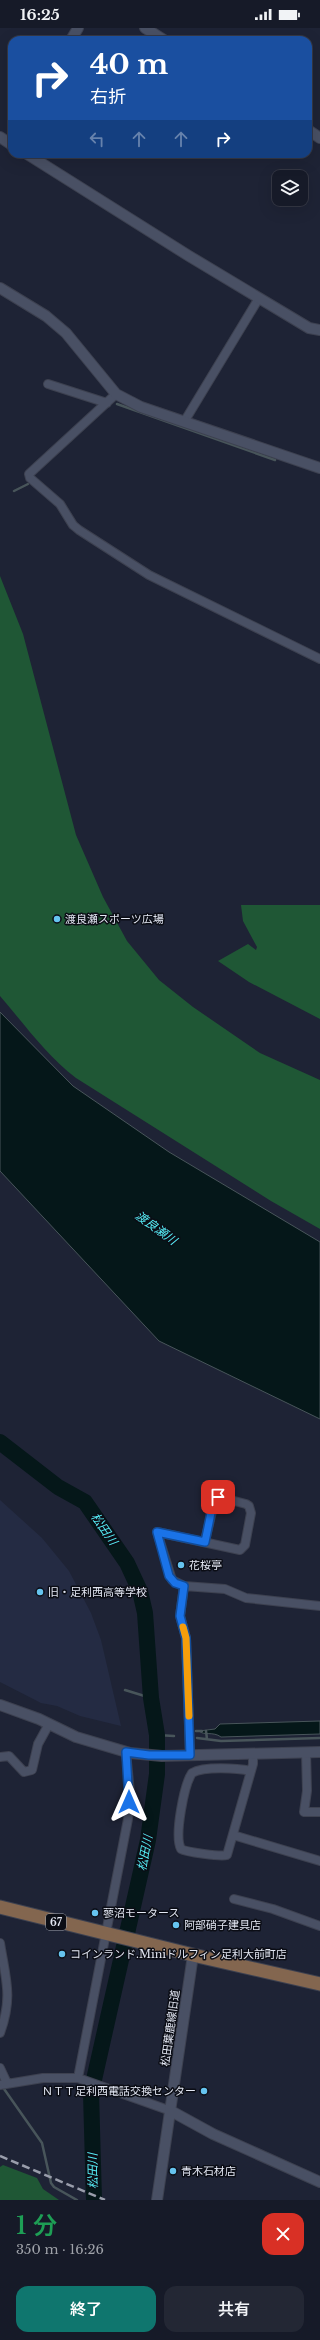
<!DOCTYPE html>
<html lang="ja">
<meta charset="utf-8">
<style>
:root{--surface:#161a28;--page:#232734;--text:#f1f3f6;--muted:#9ea1a8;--line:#353845;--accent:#0f766e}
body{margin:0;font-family:"Libre Baskerville","Noto Sans JP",serif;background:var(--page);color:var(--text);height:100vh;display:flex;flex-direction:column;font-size:15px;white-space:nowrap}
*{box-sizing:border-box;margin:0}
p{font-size:13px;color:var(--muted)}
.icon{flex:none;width:22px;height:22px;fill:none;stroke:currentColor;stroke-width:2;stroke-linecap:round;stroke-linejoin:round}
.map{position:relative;height:2172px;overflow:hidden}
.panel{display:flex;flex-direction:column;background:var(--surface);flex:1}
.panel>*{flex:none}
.top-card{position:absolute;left:8px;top:8px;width:304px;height:122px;border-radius:12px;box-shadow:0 4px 16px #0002,0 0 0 1px var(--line);background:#1a4fa0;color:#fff;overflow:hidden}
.controls{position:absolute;left:272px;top:142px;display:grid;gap:8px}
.controls a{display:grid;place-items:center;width:36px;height:36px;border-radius:8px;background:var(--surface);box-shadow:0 4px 16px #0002,0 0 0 1px var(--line);font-size:20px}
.pin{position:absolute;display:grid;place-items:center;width:34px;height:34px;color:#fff;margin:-17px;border-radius:8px;box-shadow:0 2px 6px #0006}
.me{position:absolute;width:44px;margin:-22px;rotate:0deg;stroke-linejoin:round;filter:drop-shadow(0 0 3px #0008)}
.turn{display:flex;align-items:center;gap:14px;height:84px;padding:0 16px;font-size:18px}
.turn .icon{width:52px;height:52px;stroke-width:2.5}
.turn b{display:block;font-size:28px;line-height:34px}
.lanes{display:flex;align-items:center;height:38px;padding:0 16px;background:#0003;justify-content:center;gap:20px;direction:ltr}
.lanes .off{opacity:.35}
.round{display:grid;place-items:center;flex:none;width:42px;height:42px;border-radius:12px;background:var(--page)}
.headline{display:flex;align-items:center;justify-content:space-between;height:68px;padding:0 16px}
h1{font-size:24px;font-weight:600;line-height:30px;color:#1e9e55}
.action{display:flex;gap:8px;margin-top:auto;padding:8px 16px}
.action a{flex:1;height:46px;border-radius:12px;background:var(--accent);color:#fff;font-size:16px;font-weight:600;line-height:46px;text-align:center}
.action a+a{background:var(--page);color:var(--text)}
.status{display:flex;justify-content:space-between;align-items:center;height:28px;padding:0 20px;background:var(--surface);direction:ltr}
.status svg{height:11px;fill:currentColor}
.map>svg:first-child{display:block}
.built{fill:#242b43}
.green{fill:#1f5735}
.water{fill:#051719;stroke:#48555a}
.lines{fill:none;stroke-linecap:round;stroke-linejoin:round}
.stream{stroke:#48555a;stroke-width:2.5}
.river{stroke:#051719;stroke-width:16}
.minor-casing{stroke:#3d4150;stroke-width:10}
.tertiary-casing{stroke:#3d4150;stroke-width:12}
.primary-casing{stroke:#3d4150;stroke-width:15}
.minor{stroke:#495064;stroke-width:8}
.tertiary{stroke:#495064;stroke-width:10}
.primary{stroke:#83664f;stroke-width:13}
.rail{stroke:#999dab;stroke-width:2.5;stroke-dasharray:8 4;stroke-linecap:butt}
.route-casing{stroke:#114b97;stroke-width:10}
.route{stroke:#1a73e8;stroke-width:7}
.slow{stroke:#f59e0b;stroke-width:7}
.poi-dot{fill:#66c4ef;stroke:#0b0d15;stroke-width:1.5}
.labels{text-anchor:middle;stroke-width:3;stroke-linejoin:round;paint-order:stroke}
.shield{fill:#0b0d15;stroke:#a2a6b0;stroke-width:1}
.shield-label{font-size:10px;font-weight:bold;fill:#e3e7f3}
.poi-label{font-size:11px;fill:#e3e7f3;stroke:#0b0d15;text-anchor:start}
.street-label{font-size:11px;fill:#e3e7f3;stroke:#0b0d15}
.water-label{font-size:12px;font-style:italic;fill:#55ecf5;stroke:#0b0d15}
</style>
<div class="status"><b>16:25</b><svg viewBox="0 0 49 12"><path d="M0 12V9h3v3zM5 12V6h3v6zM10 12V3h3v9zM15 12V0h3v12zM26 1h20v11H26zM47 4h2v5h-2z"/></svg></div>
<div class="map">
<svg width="320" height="2172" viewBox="0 0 320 2172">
<rect width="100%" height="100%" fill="#1e2335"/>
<path class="built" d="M0,1472L42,1510L69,1543L91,1585L101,1612L121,1698L80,1688L57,1678L41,1675L0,1654Z"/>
<path class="green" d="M0,548L23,606L76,807L103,869L127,913L159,952L193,979L260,1025L320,1052V1201L271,1173L76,1050C46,1027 25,997 0,968Z
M241,877H320V991L249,954L218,933L248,916L256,922L257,919L243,893Z
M3,2137L37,2150L43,2161L59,2172H0V2139Z"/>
<path class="water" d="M0,984L73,1058L169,1124L320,1214V1391L159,1313L0,1143Z
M320,1693V1706L221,1709C213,1703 204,1708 199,1703L215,1701L220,1696Z"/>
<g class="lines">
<path class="stream" d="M117,376L275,432
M14,463L28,456
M125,1662L151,1670
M196,1703H202
M206,1703L207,1711
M157,1707L174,1708
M197,1710L221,1713L320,1710
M2,2058L42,2115L51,2155L54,2159L77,2172"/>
<path class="river" d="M0,1414L58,1459L85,1474L127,1535L140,1563L145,1585L151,1670L157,1707V1746L148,1812L91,2065L94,2172"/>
<g class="minor-casing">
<path id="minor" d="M48,356L107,375
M116,366L29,446L30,450L60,476L73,497L79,502L149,547L320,631
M184,394L259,270
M205,1513L215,1471L223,1470L246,1476L249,1478L251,1485L245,1517L240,1522L157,1504L172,1552L184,1558L225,1561L246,1570L320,1578
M184,1558L180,1588L186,1610L190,1727
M306,1724L307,1763L304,1784H320
M0,1729L9,1728L24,1744L32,1742L38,1716L49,1696
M251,1743C237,1740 204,1738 192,1745C184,1757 174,1808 181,1821C186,1824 221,1829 227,1827L253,1736V1725
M233,1807L320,1833
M234,1871L273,1881L320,1898
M0,1915C6,1952 13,1969 0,2005
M0,2040L7,2055
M78,2050L128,1791L130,1764L126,1724
M0,2057L43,2050H78L171,2083"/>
</g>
<g class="tertiary-casing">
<path id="tertiary" d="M145,0L164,12
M71,12L78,0
M308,102L320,110
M0,109L12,117
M27,126L189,228L309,300L320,302
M0,260L46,288L66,305L116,366L141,379L320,440
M0,1677L39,1691L76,1709L130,1725L162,1728L320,1724
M171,2083L213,2106L320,2154
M157,2172L193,1927"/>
</g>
<g class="primary-casing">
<path id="primary" d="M0,1879L193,1927L320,1956"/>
</g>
<use href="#minor" class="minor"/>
<use href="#tertiary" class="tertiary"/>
<use href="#primary" class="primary"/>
<path class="rail" d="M0,2128L105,2172"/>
</g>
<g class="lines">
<g class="route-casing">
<path id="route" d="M129,1774L126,1724L149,1727H190L186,1610L180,1588L184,1558L175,1555L169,1548L157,1504L205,1514L213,1475L218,1469"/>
</g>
<use href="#route" class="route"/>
<path class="slow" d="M183,1599L186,1610L189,1688"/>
</g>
<g class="poi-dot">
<circle cx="57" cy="891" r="4"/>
<circle cx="181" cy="1537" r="4"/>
<circle cx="40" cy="1564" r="4"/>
<circle cx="95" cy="1885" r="4"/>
<circle cx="176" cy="1897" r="4"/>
<circle cx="62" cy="1926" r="4"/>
<circle cx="204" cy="2063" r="4"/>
<circle cx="173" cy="2143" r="4"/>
</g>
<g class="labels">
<rect class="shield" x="46" y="1886" width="20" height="16" rx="3"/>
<g class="shield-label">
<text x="56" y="1898">67</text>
</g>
<g class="poi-label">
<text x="65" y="895">渡良瀬スポーツ広場</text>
<text x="189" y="1541">花桜亭</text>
<text x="48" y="1568">旧・足利西高等学校</text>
<text x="103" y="1889">蓼沼モータース</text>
<text x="184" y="1901">阿部硝子建具店</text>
<text x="70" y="1930">コインランド.Miniドルフィン足利大前町店</text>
<text x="196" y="2067" text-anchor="end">ＮＴＴ足利西電話交換センター</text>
<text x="181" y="2147">青木石材店</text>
</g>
<g class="street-label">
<text transform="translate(170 2000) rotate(-82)" y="4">松田葉鹿線旧道</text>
</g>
<g class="water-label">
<text transform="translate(156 1200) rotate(36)" y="4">渡良瀬川</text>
<text transform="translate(104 1501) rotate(55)" y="4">松田川</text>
<text transform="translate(145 1825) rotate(-79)" y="4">松田川</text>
<text transform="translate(93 2143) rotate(-91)" y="4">松田川</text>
</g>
</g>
</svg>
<div class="controls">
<a><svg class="icon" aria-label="layers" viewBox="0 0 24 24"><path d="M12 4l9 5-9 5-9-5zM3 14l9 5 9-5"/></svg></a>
</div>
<div class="pin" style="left:218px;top:1469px;background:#d93025"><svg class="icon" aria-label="arrive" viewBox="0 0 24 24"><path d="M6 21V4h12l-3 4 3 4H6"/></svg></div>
<svg class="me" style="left:129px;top:1774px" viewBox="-20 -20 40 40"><path d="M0-17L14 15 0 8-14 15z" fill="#1a73e8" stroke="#fff" stroke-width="4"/></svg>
<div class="top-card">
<div class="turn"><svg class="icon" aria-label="right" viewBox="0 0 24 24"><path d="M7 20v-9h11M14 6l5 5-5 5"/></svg><div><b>40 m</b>右折</div></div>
<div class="lanes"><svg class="icon off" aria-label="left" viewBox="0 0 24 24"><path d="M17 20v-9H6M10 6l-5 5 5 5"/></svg><svg class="icon off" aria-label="ahead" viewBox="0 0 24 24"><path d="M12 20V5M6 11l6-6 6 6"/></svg><svg class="icon off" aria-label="ahead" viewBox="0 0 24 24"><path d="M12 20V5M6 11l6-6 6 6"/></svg><svg class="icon" aria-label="right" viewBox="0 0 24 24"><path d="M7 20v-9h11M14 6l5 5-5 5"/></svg></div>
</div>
</div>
<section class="panel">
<div class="headline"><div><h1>1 分</h1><p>350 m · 16:26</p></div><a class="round" style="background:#d93025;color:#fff"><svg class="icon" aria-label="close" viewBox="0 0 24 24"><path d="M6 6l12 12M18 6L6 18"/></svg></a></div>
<div class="action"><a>終了</a><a>共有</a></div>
</section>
